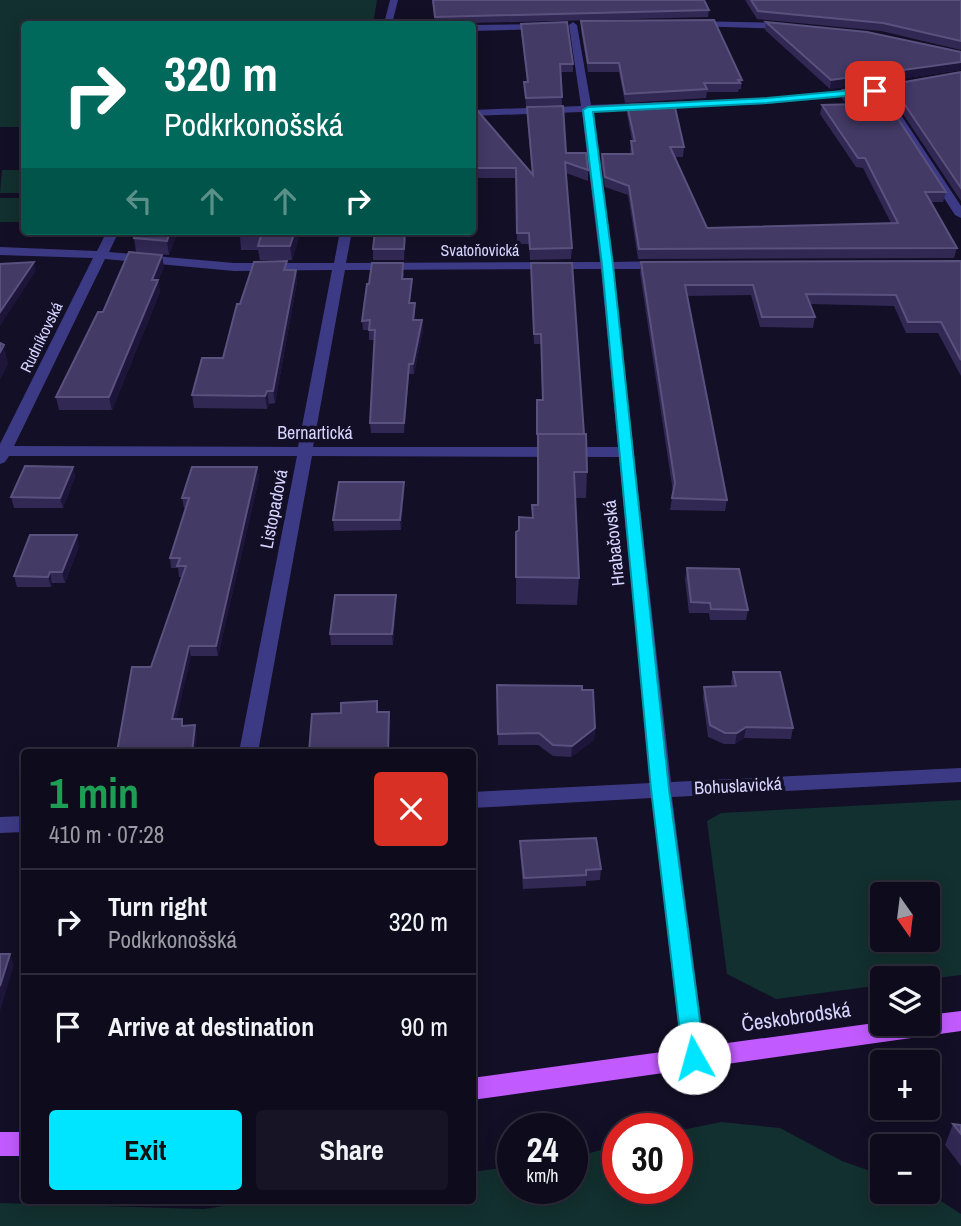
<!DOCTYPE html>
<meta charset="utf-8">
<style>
:root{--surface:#0e0b1c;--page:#171425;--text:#f1f3f6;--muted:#9b9ba3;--line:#2e2b3b;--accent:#00e5ff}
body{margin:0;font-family:"Archivo Narrow",sans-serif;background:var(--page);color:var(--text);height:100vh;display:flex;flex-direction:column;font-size:26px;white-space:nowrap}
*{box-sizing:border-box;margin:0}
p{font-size:23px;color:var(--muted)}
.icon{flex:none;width:38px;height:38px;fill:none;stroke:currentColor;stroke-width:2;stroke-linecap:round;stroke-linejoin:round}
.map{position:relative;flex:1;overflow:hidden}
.drawer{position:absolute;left:21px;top:749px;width:455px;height:455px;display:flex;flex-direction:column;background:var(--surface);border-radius:7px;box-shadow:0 4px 18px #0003,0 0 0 2px var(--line)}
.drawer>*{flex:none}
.hud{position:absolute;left:21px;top:21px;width:455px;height:214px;border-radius:7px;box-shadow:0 4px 18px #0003,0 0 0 2px var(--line);background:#00695c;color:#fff;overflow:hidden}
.needle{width:46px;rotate:166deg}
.fabs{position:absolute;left:870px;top:882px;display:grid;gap:14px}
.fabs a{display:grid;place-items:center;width:70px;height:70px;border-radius:7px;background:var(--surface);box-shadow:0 4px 18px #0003,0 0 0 2px var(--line);font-size:35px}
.speed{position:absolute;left:497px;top:1113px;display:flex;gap:14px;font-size:35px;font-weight:700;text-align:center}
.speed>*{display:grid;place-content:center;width:91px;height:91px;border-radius:50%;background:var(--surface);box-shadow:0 4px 18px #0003,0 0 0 2px var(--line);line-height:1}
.speed small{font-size:18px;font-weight:400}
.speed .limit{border:10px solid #d22;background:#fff;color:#111}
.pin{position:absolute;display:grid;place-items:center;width:60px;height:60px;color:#fff;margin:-30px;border-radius:14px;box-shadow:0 4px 10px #0006}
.me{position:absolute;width:77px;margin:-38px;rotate:353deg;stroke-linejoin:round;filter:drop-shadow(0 0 5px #0008)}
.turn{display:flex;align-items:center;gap:24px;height:147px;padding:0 28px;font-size:32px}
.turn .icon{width:91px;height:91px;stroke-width:2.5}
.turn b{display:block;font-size:49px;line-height:60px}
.lanes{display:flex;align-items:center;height:66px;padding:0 28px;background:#0003;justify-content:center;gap:35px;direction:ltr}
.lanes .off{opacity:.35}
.round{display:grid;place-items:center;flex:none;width:74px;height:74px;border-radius:7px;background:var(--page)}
.head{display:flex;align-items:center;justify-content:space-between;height:119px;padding:0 28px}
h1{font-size:42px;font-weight:800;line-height:52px;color:#1e9e55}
.cta{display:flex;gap:14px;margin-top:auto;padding:14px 28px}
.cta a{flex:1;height:80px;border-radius:7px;background:var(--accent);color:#111;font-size:28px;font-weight:800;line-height:80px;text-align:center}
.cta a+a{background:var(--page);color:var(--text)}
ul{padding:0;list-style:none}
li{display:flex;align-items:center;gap:21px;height:105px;padding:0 28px;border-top:2px solid var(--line)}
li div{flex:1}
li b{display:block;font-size:26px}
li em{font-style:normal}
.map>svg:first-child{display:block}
.green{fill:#12302f;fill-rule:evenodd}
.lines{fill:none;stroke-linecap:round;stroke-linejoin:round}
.minor{fill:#3d3a85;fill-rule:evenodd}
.major{fill:#c25bff;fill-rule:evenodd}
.wall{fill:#312854}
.shaded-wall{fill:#1d163a}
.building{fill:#433a66;stroke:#5a527e;stroke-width:2}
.route{fill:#00e5ff;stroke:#0095a6;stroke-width:2}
.labels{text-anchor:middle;stroke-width:7;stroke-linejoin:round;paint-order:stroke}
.far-street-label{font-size:16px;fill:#d9d4ff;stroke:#130f26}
.street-label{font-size:18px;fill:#d9d4ff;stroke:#130f26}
.near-street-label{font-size:21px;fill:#d9d4ff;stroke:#130f26}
</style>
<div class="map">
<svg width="961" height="1226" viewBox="0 0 961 1226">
<rect width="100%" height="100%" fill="#130f26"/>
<path class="green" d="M0,0H377L373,24H24V127H0Z
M2,170H24V193H0Z
M0,198H24V222H0Z
M961,800V975L928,979L882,978V985L776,999L727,974L707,821L721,813ZM928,894V940H882V894Z
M721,1122L780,1128L842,1161L882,1175V1192H927L961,1214V1226H0V1203L204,1209L263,1200H472L473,1172L513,1166V1188H572V1158L618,1145V1188H677V1131Z"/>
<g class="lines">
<path class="minor" d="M390,0H398L392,24H384Z
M690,21L787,23L791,26L787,29L693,26L690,25Z
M573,22L577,25L591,105L767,98L912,83V87L880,91L897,109L961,206V218L955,215L889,113L871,92L767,104L592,111L612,262L664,261L670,265L664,269H613L671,782L961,768V782L672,797L706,1058L703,1066L694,1069L685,1066L682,1058L652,798L472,808V792L651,783L619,457L312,456L258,752H239L297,456H9L5,462L0,464V444L93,258L0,255V247L97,251L107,231H119L109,252L234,263H334L340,231H352L346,263L600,262L582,112L472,116V110L581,106L569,25ZM105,259L234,271L332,270L298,447L14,446ZM601,269L618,447H313L345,270Z
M545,24V28L542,29L472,31V25Z
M24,816V832L0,833V817Z"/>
<path class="major" d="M961,1011V1031L472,1100V1078L882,1022V1024H928V1015Z
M0,1132H24V1156H0Z"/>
</g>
<path class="wall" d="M432,0H704L709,10L708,17L436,24Z
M745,0H961V50L881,31L757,19Z
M581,21L742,80L741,89H739L738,92H707L706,98L625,103L619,72H588L581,30Z
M766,22L961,52V70L830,89L765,30Z
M521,24L573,64V72H561L562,105L526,106L524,82H527L521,32Z
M961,72V201L899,108L886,94L888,85Z
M873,87L946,192L943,202H931L957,248L954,258L638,259L628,195L605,187L601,163L602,154H630L631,141H632L627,114V105L684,147L683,157H674L707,228L891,223L863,168L856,167L820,114L822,105L847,104L842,99L843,90Z
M527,107L566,153L588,170V181L566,173L572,248L571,259L530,260L529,244H517L516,178H472V108L532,173L527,117Z
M136,231H178L169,255L136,252L134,238Z
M241,231H301L292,260H260L258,250H241L240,236Z
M375,231H406L404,260H373V249Z
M961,261V376L938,333H906L894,306L810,304L815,317L813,328L760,327L751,295L687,296L727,500L725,511L670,510L673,492L640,273L641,262Z
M531,263L587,472L586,498H575L579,578L577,605L516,604V532L532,518V505H537V400H542L541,344H534Z
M164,267L158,281L160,292L112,410H59L56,397L103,312Z
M287,270H296L297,282L275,403L269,404L267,409L194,408L192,395L223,358L240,304Z
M404,273L403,279H412L410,303L415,312L414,320H422L423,330L414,374H409L404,433H371L370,423L375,340H369V330H363L362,321L369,284Z
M73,467L75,477L63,508H14L11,497Z
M257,467L259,478L218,656H191L176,719L197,736L117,752L151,667L182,577H179L178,568H171L170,558L185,508H184L182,498Z
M404,492L401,530L334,531L333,520Z
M79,546L65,583H52L51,587H17L14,576Z
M687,568L748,610L746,620H710L709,613H689L685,579Z
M396,595V605L393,645H331L330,634Z
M733,672L793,728L791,739L744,738L735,744H724L708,737L703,698L704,687L732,686L731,683Z
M497,685L582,690L595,728L594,740L571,757L553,756L538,745H498Z
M520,841L601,869L600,880L586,881V886L523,889L520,852Z
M953,1124L961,1125V1166L945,1145Z"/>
<path class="shaded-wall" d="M961,62V70L830,89L831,80Z
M170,231H178L169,255L167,241Z
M295,231H301L292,260L290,246Z
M405,231H406L404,260V249Z
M162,255L164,267L158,281L160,292L112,410L109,397Z
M34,262L36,271L0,326V312Z
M296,270L297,282L275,403L273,391Z
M422,320L423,330L414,374L413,364Z
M4,345L8,364L0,380V352Z
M409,364V374L404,433V423Z
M267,391L269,404L267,409L265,396Z
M73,467L75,477L63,508L60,498Z
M257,467L259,478L218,656L216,646Z
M404,482V492L401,530L400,520Z
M77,535L79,546L65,583L62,572Z
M50,572L52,583L51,587L48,577Z
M396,595V605L393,645L392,634Z
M189,646L191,656L174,730L172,719Z
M195,725L197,736L195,752H192Z
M746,727L744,738L735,744L737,733Z
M595,728L594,740L571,757L572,746Z
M10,954L14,965L0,1011V986Z"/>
<path class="building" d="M433,0H704L709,10L435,17Z
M751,0H961V41L883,23L758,11Z
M714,20L742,80H738L740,83H704L707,89L625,94L619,63H588L581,21Z
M567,22L573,64H560L562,97L526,98L524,82H528L521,24Z
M766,22L867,32L961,52V62L831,80Z
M961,72V188L901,99L888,85Z
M873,87L889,105L946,192H925L957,248L639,249L629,186L605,177L602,154H633L631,141H635L627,105L674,103L684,147H670L707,228L898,223L865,158H858L822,105L859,104L843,90Z
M563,106L566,153H586L588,170L565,162L572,248L530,249L529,233H517L516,168H472V108L476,109L533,175L527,107Z
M136,231H170L167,241L134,238Z
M241,231H295L290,246H258L261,236H240Z
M375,231H405L404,249H373Z
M129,252L162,255L152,280H158L109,397H56L98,312H103Z
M287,261L284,270H296L273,391H267L265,396L192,395L202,358H223L237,304H240L254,262Z
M961,261V360L941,322H908L896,295L806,294L815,317H762L753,285H685L727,500L672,498L675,483L641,262Z
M34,262L0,312V264Z
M372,263H403L402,279H412L409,303H415L413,320H422L413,364H409L404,423H370L375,330H369L370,320L362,321L367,284H369Z
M531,263H572L584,434H537V400H543L541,334H534Z
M0,343L4,345L0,352Z
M538,434H586L587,472H574L579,578L516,577V532L519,530V517L533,518L532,505H538Z
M25,466L73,467L60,498L11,497Z
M192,467H257L216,646H189L172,719H182V726L195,725L192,752H117L132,667H151L186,566H177L180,558H170L189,498H182Z
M339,482H404L400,520H333Z
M30,535H77L62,572H50L48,577L14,576Z
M687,568L739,569L748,610L711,609L710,603L691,602Z
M335,595H396L392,634H330Z
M733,672H780L793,728L746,727L737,733H725L710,725L704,687L736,686Z
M497,685L582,686V690H593L595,728L572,746L553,745L539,733L498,734Z
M377,701V712H389L388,752H309L312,714L341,713V703Z
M596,838L601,869L586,870V875L524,878L520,841Z
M0,954H10L0,986Z
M953,1124L961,1125V1134Z"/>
<path class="route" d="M875,88L878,89V93L767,103L593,112L613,265L669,789L705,1058L702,1065L694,1068L686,1065L683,1058L651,789L602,265L583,110L588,107L767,98Z"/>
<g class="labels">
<g class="far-street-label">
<text x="480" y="256">Svatoňovická</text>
<text transform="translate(41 337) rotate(-64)" y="6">Rudníkovská</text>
</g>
<g class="street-label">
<text x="315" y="439">Bernartická</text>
<text transform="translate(274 509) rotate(-79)" y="6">Listopadová</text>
<text transform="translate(614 543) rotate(-96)" y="6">Hrabačovská</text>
<text transform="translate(738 786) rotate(-3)" y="6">Bohuslavická</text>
</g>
<g class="near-street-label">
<text transform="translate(796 1017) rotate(-8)" y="7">Českobrodská</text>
</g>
</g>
</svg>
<div class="fabs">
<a><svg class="needle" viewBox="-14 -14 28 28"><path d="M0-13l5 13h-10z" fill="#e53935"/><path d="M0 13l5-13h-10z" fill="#9b9ba3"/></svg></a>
<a><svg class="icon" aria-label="layers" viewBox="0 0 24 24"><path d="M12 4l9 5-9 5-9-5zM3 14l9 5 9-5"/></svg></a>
<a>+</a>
<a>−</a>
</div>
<div class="speed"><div>24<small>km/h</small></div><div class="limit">30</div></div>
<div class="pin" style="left:875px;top:91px;background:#d93025"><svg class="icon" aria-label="arrive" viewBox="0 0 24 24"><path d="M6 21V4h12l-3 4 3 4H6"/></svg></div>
<svg class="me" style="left:694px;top:1058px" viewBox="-20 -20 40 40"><circle r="19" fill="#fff"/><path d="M0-13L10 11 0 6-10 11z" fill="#00e5ff"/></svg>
<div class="hud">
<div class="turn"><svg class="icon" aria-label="right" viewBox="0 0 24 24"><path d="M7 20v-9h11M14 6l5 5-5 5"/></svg><div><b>320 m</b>Podkrkonošská</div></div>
<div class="lanes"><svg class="icon off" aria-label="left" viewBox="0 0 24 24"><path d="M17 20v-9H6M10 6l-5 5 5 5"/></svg><svg class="icon off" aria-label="ahead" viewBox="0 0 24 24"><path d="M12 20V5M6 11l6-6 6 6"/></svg><svg class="icon off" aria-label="ahead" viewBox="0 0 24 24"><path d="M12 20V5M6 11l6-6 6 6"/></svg><svg class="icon" aria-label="right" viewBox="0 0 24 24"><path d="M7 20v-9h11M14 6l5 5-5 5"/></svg></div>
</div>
<section class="drawer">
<div class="head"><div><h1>1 min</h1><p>410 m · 07:28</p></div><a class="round" style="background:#d93025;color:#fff"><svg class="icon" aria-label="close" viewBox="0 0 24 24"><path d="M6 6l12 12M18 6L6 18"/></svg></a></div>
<ul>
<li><svg class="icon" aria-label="right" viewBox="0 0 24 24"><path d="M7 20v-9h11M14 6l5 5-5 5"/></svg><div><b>Turn right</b><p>Podkrkonošská</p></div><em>320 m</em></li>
<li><svg class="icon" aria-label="arrive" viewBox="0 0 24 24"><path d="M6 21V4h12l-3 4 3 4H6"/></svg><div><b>Arrive at destination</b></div><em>90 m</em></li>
</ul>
<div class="cta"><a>Exit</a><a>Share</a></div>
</section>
</div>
